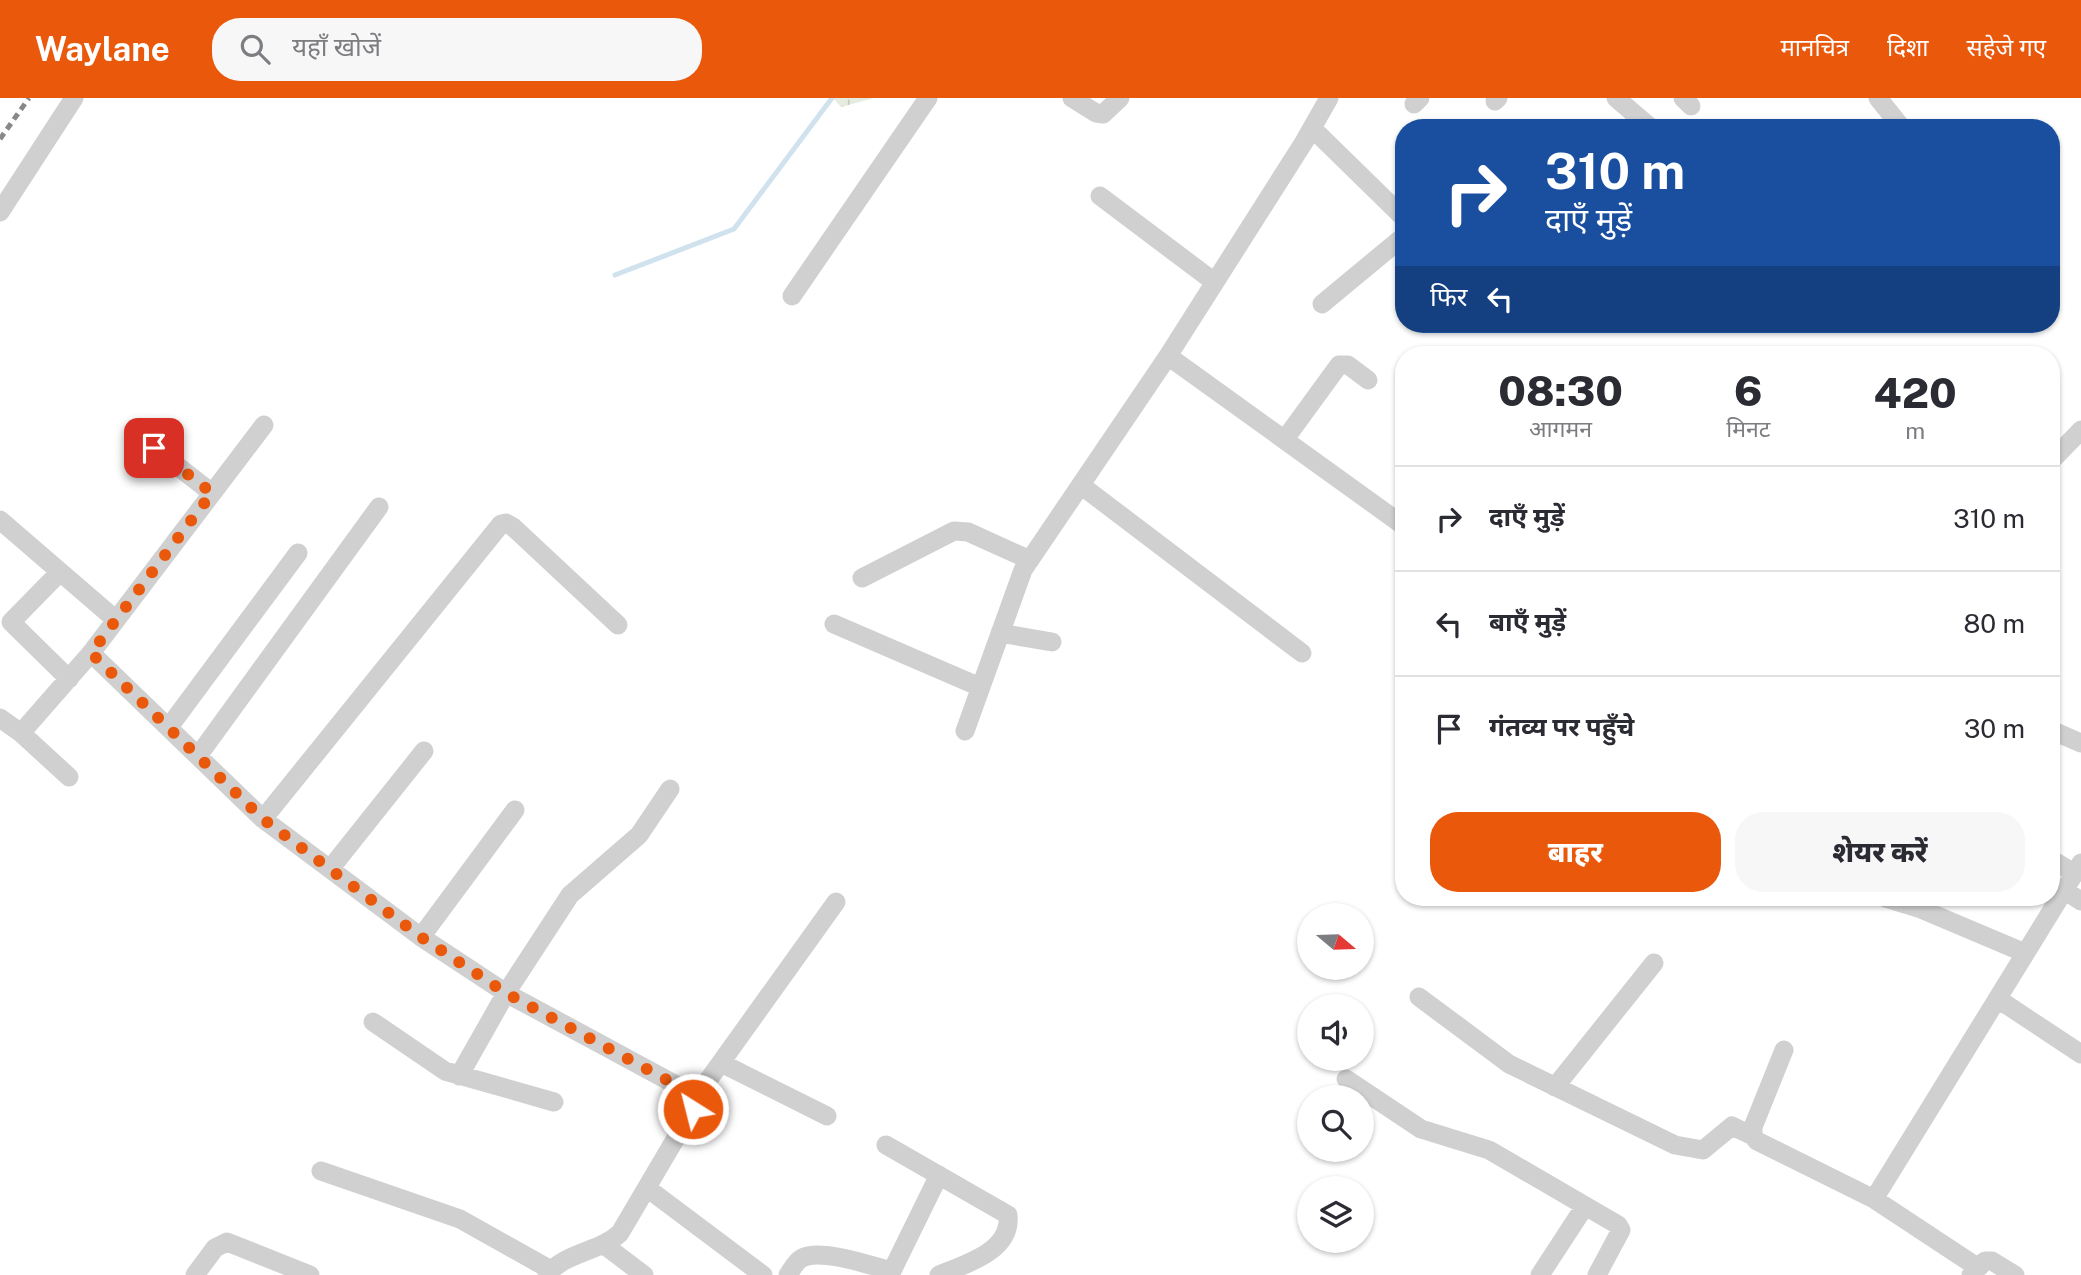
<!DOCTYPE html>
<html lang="hi">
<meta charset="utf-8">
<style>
:root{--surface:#fff;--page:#f7f7f7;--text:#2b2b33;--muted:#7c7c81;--line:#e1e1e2;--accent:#ea580c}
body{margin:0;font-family:"Public Sans","Noto Sans Devanagari",sans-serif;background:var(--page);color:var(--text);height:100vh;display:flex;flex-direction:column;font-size:26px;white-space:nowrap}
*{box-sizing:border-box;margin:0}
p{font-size:23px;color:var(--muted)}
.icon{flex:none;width:38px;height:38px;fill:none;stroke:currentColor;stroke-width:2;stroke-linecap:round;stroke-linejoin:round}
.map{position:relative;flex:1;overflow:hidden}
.drawer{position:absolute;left:1395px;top:248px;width:665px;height:560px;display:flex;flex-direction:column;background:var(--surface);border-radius:28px;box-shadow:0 2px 5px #0004}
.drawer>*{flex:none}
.guide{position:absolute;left:1395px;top:21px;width:665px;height:214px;border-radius:28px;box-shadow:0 2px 5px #0004;background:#1a4fa0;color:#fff;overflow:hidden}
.needle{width:46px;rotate:109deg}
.tools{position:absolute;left:1297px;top:805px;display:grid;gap:14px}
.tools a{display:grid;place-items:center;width:77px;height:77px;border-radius:50%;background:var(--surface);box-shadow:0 2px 5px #0004;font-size:35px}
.pin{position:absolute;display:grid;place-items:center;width:60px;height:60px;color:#fff;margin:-30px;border-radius:14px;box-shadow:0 4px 10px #0006}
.me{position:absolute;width:77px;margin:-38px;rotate:324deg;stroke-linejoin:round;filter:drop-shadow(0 0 5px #0008)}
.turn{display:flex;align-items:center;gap:24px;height:147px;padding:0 35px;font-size:32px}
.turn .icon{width:91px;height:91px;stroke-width:2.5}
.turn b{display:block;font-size:49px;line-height:60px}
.then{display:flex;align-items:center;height:66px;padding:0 35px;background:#0003;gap:14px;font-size:26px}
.eta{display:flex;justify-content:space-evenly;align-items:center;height:119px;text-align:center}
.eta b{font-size:42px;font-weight:800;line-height:49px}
.button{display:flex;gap:14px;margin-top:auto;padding:14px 35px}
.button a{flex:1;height:80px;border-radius:28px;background:var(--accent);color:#fff;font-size:28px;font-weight:800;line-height:80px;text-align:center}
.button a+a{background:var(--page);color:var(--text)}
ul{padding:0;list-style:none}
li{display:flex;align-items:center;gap:21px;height:105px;padding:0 35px;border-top:2px solid var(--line)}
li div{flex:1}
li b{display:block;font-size:26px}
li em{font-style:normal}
header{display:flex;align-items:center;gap:42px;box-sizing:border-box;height:98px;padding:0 35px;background:var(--accent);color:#fff}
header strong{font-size:33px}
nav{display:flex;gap:38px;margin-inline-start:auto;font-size:24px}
.search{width:490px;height:63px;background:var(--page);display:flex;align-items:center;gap:18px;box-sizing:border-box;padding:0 24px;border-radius:28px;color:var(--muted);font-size:26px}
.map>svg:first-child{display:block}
.wetland{fill:url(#wetland-marsh)}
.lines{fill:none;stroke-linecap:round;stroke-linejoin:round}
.stream{stroke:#cfe2ee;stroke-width:5}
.minor{stroke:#d0d0d0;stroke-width:19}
.rail{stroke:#888;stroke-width:5;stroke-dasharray:7 5;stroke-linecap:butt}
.route{stroke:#ea580c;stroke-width:12;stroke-dasharray:0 21.6}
</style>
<header>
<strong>Waylane</strong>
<div class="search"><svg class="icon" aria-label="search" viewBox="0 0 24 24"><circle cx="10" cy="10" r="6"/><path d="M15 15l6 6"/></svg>यहाँ खोजें</div>
<nav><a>मानचित्र</a><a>दिशा</a><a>सहेजे गए</a></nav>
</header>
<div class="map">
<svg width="2081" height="1177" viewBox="0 0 2081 1177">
<defs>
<pattern id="wetland-marsh" width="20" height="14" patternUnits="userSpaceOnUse" patternTransform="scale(1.75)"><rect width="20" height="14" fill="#e6ecdf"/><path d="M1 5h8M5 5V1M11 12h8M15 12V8" fill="none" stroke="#c6cbc0"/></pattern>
</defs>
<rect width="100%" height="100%" fill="#fff"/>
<path class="wetland" d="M833,0H874L841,9Z"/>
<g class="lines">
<path class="stream" d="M615,177L734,131L832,0"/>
<path class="minor" d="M1072,0L1096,15L1103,16L1120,0
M1616,0L1651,30
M1683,0L1691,8
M1878,0L1902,30
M1495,3L1498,0
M1414,6L1420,0
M1312,30L1404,120
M1100,98L1213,183
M0,114L74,0
M792,198L928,0
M1322,206L1404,138
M1168,258L1404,428
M264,327L91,555L263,721L421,839L506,895L691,995L693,1011L620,1135C600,1154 565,1154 547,1177
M135,335L212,395
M1285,341L1339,267H1348L1368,282
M2051,363L2081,332
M1082,388L1302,555
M0,422L116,522
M60,474L11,524L69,581
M862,480L954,433L968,434L1030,462
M834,526L980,589
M1000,535L1052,544
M0,620L21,635L91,555
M169,629L298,455
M2051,632L2081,645
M965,633L1023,472L1168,258L1304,44L1329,0
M21,635L69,679
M198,658L379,409
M263,721L501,426L506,425L513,429L618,527
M2051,761L2074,775
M330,771L424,653
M2064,792L2081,803
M1885,800L1921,811L2025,855
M421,839L515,712
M1419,899L1509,966L1675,1047L1703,1052L1732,1028L1753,1038
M1998,901L2081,956
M373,924L445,973L554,1004
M1784,952L1753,1029V1038L1757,1043L1874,1101L1977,1169
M721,965L827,1018
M459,978L506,895L570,797L639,737L670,691
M1346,981L1421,1031L1489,1052L1618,1127L1621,1132L1597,1177
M1555,989L1654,865
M694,1002L836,804
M886,1047L1008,1117C1012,1153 966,1166 939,1177
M321,1073L460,1121L551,1172
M647,1090L763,1177
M1874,1101L2081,765
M603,1146L644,1177
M195,1177L215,1150L227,1144L310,1177
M788,1177C792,1171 796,1163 802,1160C821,1150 872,1168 892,1173
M890,1177L939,1077
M1540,1177L1585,1108
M1971,1177L1985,1163H1992L2015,1177"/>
<path class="rail" d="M0,41L29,0"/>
</g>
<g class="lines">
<path class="route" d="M154,350L212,395L91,555L263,721L421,839L506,895L691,995L693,1011"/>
</g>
</svg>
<div class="tools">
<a><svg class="needle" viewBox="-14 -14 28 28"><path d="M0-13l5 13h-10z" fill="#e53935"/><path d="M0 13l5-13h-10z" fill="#7c7c81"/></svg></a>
<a><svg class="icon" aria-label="sound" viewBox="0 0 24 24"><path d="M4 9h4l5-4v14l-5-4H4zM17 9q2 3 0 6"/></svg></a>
<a><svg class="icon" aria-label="search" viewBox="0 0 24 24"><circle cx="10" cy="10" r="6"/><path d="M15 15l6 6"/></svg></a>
<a><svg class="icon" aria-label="layers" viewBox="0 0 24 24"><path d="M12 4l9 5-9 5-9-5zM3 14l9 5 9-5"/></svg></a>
</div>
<div class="pin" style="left:154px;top:350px;background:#d93025"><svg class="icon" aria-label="arrive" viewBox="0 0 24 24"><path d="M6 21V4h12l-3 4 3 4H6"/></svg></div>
<svg class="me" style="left:693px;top:1011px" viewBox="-20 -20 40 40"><circle r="17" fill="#ea580c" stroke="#fff" stroke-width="3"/><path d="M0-11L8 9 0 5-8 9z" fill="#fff"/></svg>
<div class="guide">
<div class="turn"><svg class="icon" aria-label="right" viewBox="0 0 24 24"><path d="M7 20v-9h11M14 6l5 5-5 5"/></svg><div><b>310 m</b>दाएँ मुड़ें</div></div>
<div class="then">फिर<svg class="icon" aria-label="left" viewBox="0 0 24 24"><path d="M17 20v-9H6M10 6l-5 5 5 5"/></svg></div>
</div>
<section class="drawer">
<div class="eta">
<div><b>08:30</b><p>आगमन</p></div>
<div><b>6</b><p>मिनट</p></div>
<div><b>420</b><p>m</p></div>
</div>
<ul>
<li><svg class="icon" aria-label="right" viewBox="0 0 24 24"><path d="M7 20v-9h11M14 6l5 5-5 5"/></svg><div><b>दाएँ मुड़ें</b></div><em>310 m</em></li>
<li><svg class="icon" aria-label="left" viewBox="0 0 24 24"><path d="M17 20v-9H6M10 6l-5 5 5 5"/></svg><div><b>बाएँ मुड़ें</b></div><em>80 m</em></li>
<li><svg class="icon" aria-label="arrive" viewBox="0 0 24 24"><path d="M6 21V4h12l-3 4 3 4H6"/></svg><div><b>गंतव्य पर पहुँचे</b></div><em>30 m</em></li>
</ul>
<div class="button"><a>बाहर</a><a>शेयर करें</a></div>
</section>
</div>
